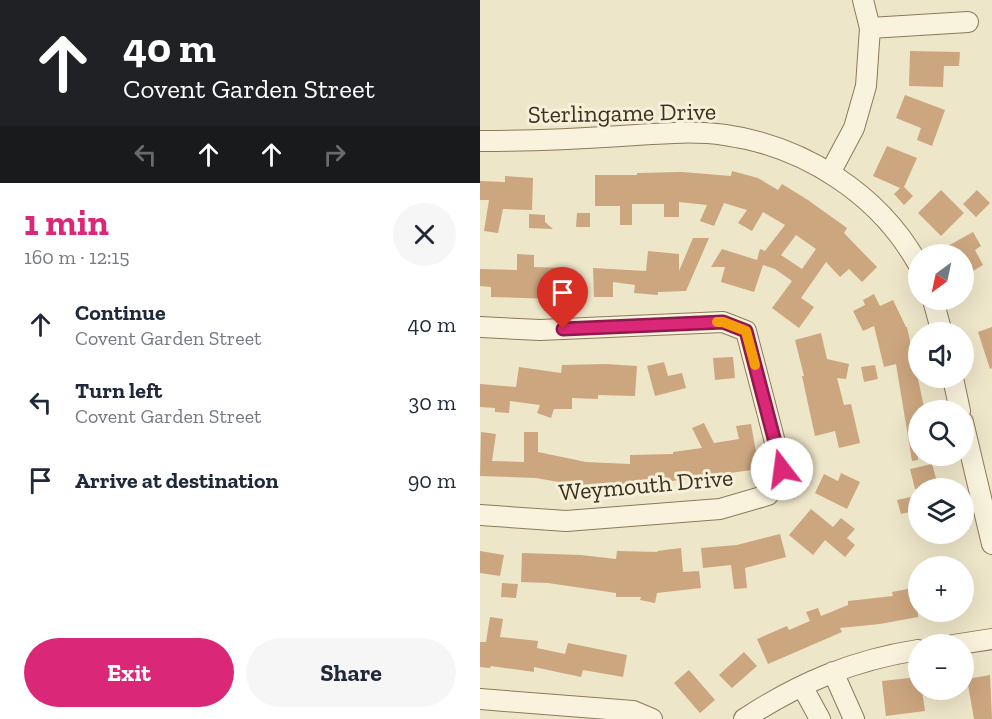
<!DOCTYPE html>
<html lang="en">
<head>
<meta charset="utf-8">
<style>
  :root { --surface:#fff; --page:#f6f6f7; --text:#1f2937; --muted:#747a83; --accent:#db2777 }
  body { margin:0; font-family:"Zilla Slab",serif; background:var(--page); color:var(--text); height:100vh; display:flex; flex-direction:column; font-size:22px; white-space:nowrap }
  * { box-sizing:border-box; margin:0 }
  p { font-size:20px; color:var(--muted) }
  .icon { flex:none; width:33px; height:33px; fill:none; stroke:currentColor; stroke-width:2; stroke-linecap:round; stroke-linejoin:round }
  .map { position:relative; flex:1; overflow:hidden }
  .side { display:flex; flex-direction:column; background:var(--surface); width:480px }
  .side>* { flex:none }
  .guide { background:#202124; color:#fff; overflow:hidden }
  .needle { width:39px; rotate:213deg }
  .fabs { position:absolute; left:428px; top:244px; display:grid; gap:12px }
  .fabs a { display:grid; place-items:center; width:66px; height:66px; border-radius:50%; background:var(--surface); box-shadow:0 6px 24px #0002; font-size:30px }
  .pin { position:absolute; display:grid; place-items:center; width:51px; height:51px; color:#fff; margin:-62px -26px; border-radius:50% 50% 50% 0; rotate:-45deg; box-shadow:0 0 6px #0007 }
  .pin .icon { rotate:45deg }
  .me { position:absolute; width:66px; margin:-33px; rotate:345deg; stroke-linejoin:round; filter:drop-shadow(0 0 4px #0008) }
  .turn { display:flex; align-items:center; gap:21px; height:126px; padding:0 24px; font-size:27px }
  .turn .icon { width:78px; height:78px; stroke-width:2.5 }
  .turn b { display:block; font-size:42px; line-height:51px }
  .lanes { display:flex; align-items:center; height:57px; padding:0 24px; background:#0003; justify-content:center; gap:30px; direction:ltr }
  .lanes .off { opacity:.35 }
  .round { display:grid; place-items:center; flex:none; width:63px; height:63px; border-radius:32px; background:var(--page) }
  .head { display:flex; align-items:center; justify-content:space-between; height:102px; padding:0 24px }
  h1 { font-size:36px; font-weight:700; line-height:45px; color:var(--accent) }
  .button { display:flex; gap:12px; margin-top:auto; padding:12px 24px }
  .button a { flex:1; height:69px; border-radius:36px; background:var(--accent); color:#fff; font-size:24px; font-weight:700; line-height:69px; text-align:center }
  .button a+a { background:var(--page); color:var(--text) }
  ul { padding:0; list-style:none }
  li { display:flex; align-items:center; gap:18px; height:78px; padding:0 24px }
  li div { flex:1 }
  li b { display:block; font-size:22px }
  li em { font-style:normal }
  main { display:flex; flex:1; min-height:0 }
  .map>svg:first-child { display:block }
</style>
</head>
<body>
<main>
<section class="side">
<div class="guide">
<div class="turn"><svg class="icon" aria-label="ahead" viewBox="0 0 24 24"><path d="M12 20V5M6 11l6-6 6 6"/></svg><div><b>40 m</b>Covent Garden Street</div></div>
<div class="lanes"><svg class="icon off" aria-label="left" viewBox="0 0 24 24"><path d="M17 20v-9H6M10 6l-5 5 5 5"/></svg><svg class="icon" aria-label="ahead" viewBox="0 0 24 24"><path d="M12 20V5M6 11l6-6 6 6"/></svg><svg class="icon" aria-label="ahead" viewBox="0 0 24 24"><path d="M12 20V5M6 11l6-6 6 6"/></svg><svg class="icon off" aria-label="right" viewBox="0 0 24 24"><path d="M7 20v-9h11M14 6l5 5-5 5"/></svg></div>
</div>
<div class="head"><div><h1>1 min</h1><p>160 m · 12:15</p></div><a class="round"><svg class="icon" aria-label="close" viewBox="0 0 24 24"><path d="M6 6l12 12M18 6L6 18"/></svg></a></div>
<ul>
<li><svg class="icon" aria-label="ahead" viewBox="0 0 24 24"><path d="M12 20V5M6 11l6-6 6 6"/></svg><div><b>Continue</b><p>Covent Garden Street</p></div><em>40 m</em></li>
<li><svg class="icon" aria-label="left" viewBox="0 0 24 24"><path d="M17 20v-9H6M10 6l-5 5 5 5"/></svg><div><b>Turn left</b><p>Covent Garden Street</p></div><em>30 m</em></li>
<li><svg class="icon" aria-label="arrive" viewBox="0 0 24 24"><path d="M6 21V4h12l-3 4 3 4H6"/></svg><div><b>Arrive at destination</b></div><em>90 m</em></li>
</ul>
<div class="button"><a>Exit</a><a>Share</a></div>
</section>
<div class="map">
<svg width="512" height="719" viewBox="0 0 512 719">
  <rect width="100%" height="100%" fill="#eee6c9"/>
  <path fill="#cca67f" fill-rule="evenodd" d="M430,51L480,52L479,66H464L463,87L429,86Z
    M425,95L465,110L452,146L437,140L441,128L416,118Z
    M407,146L437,158L424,187L433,196L424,205L414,194L420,188L393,176Z
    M252,171L278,178L298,190L302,184L328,200L367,228L364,233L397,267L382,282L369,269L360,277L346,262L321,298L334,307L319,328L292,308L312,281L295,269L283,265L274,292L241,282L245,267H231L242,249L277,260L280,249L285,251L305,225L283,212L272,231L258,223L267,210L244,203L234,226L220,221L227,205L199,202V217H184V204H152V225H140V206H115V175H157V173L202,172L251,176ZM316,235L336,249L322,269L301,255Z
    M25,176L53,178L52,210L23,209L18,233L4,231L9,200H0V181L25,182Z
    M461,190L484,213L461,236L438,213Z
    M497,190L510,203L496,217L483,204Z
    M97,213H110V227H96Z
    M49,214L65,215V222L73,229L49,228Z
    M493,232L501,246L495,250L503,265L483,277V255H470L466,247Z
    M213,238H229L206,291L178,292V295L154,293L155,285L133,282V297H114L113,268L166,271L168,251L199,254V271Z
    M37,254L54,255V267L90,268V288H74V299L11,297V287L0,286V269L37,270Z
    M394,294L400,306L413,300L426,327H427L444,407L438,408V460L432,461L416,364L404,367L394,326L383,331L373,311L385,305L383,300Z
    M512,327V368L510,369L498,332Z
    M341,333L347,359L369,364L366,379L357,378L364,405L371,404L380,443L359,448L355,431L335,436L322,376H324L315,340Z
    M253,357L255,378L235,380L233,358Z
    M184,362L188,376L202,373L206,388L175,396L167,366Z
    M126,364L157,366L155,396L118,395V399L92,398V409H74L71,418L57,413L60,405L30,401L29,413L15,412V408L0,407V384L36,387L39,367L81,373L82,365Z
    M395,365L398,379L384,382L381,367Z
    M224,423L234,443L259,439L256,426L271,424L279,469L185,482L140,484V488L101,486L56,478L0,476L1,432L16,434L12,461L44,462V432H58V452L106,462L150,464V455L193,454V452L222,448L212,428Z
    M452,464L459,489H435L430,469Z
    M361,473L380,482L367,509L335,493L344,474L358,481Z
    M431,497L434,511L421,514L417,500Z
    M331,509L353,527L361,518L375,529L367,538L375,545L365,557L345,540L333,555L309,535Z
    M300,534L306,557L265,568L267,588L254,589L251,565L223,568L221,548L257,545Z
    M201,548L203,572L219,571L221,588L177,593L175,603L160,600L161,597H136V593L68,583L41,582L42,553L101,555L136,559L137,551L178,552L177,551Z
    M0,551L24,555L20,576L0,573Z
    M22,583L38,584L36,598L21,597Z
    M438,587V617L400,624L360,628L362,632L288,664L277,639L307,626L309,630L330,621L326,612L338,608L341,616L368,605V601L413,596L412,592Z
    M10,617L23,619L20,637L58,641L57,648L85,654L88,643L147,655L143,677L103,670L101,677L54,667V672L11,666L10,668L0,667V642H6Z
    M264,652L277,666L252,688L239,675Z
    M209,670L235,700L220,713L194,683Z
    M510,675L512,719H494L487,679Z
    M438,677V690H442L445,711L406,716L402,681Z"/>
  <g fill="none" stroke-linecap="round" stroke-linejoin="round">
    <defs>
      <path id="minor" d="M390,28L488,22
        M0,141C47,141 94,139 141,136C175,134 211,130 245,135C324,146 399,194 438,264
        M350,173L374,128L386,86L390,28L383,0
        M453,300L462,333
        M0,327L60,330L243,322L266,331L302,469L288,495L240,509L86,521L0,515
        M473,378L480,411
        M483,422L512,544
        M473,645L512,639
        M353,672L374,719
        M322,686L340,719
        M0,699L153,711L172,719
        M264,719C319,683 373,660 438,650"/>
    </defs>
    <use href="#minor" stroke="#8b795d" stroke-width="22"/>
    <use href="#minor" stroke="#f9f3dd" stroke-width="20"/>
  </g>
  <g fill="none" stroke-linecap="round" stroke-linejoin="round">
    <defs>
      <path id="route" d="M83,329L243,322L266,331L302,469"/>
    </defs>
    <use href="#route" stroke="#8e194d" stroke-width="15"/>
    <use href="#route" stroke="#db2777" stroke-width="10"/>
    <path stroke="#f59e0b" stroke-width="10" d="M237,322H243L266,331L275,365"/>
  </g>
  <g text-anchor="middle" stroke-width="6" stroke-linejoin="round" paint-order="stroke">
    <g font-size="24" fill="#3c3021" stroke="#f6f0d9">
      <text transform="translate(142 113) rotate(-1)" y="8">Sterlingame Drive</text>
      <text transform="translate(166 485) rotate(-5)" y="8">Weymouth Drive</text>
    </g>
  </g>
</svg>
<div class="fabs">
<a><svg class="needle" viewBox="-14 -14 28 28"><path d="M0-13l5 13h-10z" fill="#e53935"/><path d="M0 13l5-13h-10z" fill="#747a83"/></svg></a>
<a><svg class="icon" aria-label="sound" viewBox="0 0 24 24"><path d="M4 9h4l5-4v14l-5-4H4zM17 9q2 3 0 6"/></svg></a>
<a><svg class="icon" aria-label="search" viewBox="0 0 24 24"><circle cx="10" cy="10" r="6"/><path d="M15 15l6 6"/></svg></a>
<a><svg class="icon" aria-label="layers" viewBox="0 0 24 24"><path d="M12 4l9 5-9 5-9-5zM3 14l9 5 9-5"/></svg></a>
<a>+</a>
<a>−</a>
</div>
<div class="pin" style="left:83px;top:329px;background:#d93025"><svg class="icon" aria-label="arrive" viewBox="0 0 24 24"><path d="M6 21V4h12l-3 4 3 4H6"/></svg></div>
<svg class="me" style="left:302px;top:469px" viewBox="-20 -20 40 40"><circle r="19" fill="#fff"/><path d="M0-13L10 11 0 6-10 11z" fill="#db2777"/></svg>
</div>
</main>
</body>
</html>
